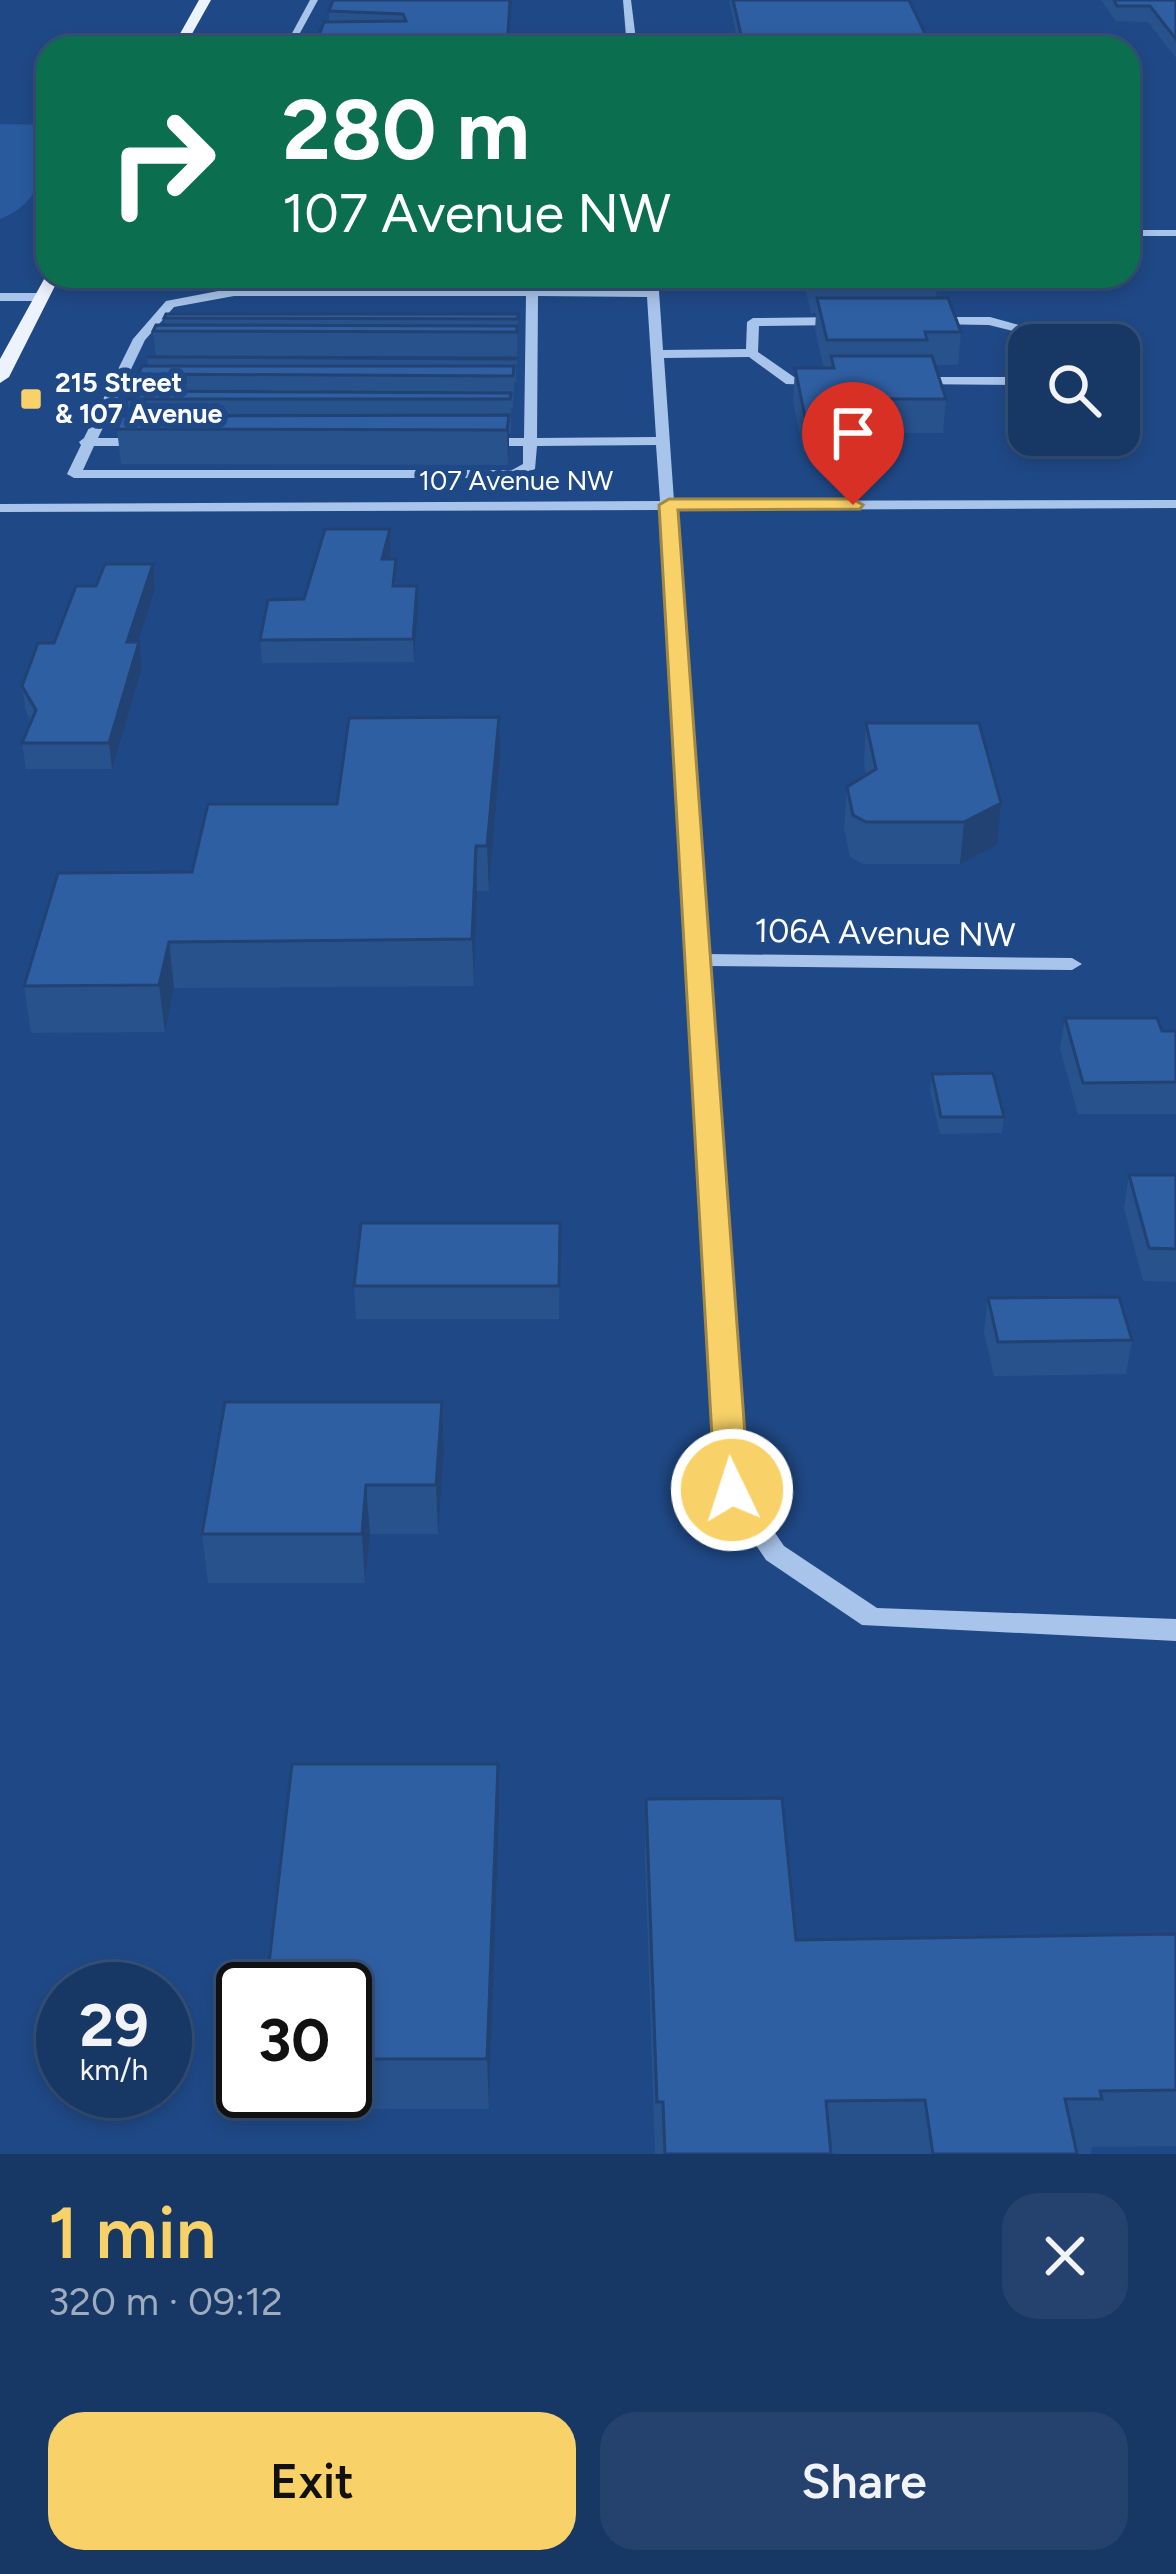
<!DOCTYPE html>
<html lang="en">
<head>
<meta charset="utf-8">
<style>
  :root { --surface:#173764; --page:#24426d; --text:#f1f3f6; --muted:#9eacbf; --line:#365178; --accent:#f8d268 }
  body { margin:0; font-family:Figtree,sans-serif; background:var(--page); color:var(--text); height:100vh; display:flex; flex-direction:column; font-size:45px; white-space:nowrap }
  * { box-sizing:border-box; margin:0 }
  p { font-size:39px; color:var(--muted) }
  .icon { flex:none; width:66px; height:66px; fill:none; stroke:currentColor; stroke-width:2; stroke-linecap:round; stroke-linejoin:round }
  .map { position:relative; height:2154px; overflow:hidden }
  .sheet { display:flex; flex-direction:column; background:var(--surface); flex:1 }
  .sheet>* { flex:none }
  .guide { position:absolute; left:36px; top:36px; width:1104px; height:252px; border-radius:36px; box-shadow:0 6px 18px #0003,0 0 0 3px var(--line); background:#0b6e4f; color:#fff; overflow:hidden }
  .tools { position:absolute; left:1008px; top:324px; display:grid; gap:24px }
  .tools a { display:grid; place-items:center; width:132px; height:132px; border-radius:24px; background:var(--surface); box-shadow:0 6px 18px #0003,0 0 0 3px var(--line); font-size:60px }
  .speed { position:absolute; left:36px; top:1962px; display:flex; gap:24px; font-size:60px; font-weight:700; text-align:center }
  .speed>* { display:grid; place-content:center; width:156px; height:156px; border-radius:50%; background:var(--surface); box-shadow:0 6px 18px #0003,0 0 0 3px var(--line); line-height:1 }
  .speed small { font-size:30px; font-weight:400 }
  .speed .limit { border:6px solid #111; border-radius:18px; background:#fff; color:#111 }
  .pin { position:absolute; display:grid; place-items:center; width:102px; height:102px; color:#fff; margin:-123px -51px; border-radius:50% 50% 50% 0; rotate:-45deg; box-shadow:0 0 12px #0007 }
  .pin .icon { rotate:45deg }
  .me { position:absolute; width:132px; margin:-66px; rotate:356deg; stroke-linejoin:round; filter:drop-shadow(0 0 9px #0008) }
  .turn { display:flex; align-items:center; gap:42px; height:252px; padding:0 48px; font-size:54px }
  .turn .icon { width:156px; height:156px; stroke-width:2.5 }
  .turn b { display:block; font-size:84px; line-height:102px }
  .round { display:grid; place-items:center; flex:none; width:126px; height:126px; border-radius:36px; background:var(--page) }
  .summary { display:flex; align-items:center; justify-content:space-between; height:204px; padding:0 48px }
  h1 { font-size:72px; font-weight:600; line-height:90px; color:var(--accent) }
  .primary-button { display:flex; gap:24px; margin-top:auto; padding:24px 48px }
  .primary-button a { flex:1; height:138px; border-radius:36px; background:var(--accent); color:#111; font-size:48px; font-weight:600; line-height:138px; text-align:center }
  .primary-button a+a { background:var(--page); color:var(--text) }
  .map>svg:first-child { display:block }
</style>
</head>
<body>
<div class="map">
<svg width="1176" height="2154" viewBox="0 0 1176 2154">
  <rect width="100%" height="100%" fill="#1f4986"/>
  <path fill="#295a9e" d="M0,124L48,125C48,165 42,203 0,219Z"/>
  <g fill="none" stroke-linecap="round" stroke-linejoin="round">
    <path fill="#a8c4ea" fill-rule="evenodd" d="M310,0H318L294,44L345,48H284Z
      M623,0H631L637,48H627Z
      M1128,230H1176V236H1128Z
      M646,276H658L663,350L746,349L747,322L753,318L841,317L847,321L841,325L759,326L758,352L794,377L827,378V384L822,385L786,384L749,357L664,358L674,501L1176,500V508L675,510L706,954L1072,958L1082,964L1072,970L707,966L745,1489L784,1546L877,1608L1176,1619V1641L862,1625L766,1560L719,1490L660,510L0,512V504L660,501L656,445L537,446L535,469L514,478H74L67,474L81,445L79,442L84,438L133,339L166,301L234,288L647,289ZM234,296H526L524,438H483L476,442L483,446H523V464L512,470H83L94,446H146L153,442L146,438H98L145,340L174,307ZM538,296L647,297L656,437L537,438Z
      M0,293H41L47,297L41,301H0Z
      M932,317H990L1026,327L1033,345H1029V354L1025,353L1017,332L989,325L928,324L926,321Z
      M913,377H1029V385L908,384V378Z"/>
    <path fill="#ecf2fe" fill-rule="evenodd" d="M199,0H211L184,48H172Z
      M48,272V276H60L9,377L0,383V359Z"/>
  </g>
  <path fill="#28528c" d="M512,0L509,48H314L329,22V11Z
    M729,0H909L932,48H739Z
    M1101,0H1176V58L1148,22L1116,21Z
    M802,276H933L937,287L936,298L961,332L958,365H935L946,399L943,433H891L889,452H803L793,401L795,368H824L815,330L816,313H811Z
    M518,314L517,364H516V382H514L513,409H511V433H509L508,465L121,464L117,429L129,416L127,399L140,391L138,374L148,366L147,357H156L153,331L165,325L164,318Z
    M390,529L391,552L389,559L397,586L418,609L414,662L262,663L260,640L304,599Z
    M153,564L155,589L138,642L142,668L112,769H26L22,743L31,721L26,712L22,686L96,586Z
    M866,723L997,845L960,864H863L850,857L844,828L847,787L866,775L864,764Z
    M500,759L489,891H477L474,986L174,988L165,1032L31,1033L24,986L192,872L337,804Z
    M1065,1018L1162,1031H1176V1114H1078L1060,1049Z
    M932,1074L1004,1117L1002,1133L940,1134L930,1091Z
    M1129,1175H1176V1282L1143,1281L1124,1208Z
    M560,1223L559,1319H356L354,1286Z
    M988,1298L1132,1340L1126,1374L994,1376L984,1332Z
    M442,1402L444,1451L438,1534H370L365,1583H208L202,1534Z
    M646,1799L796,1940L1176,1934V2146L1092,2147L1090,2154H655L645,1856Z
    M499,1814L489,2109H264L262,2091H345V1989Z"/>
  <path fill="#214272" d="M510,0H512L509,48H507Z
    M509,415V450L508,465L507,430Z
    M390,529L391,552L383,582L382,559Z
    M153,564L155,589L130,668L127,642Z
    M417,586L418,609L414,662L413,639Z
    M139,642L142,668L112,769L109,743Z
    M499,717L500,759L489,891L487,846Z
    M1001,803L997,845L960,864L964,822Z
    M476,846L477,891L474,986L472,939Z
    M169,942L174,988L165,1032L159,985Z
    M442,1402L444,1451L438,1534L436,1485Z
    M366,1485L370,1534L365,1583L362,1534Z
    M498,1764L499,1814L489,2109L487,2059Z"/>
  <path fill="#2f5fa3" stroke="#214272" stroke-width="3" d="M333,0H510L507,48H314L324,22L406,21L403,14L329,11Z
    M733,0H909L932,48H744Z
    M1114,0H1176V39L1150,6H1117Z
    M810,276H933L937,287H813Z
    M817,298H948L961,332H925L927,340H827Z
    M166,314H518V319L164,318Z
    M156,325L517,326V332L153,331Z
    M831,356H932L946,399H887L892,417H805L795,368H834Z
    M147,357L516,358L515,359Z
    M142,366H514L513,376L138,374Z
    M131,391L511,393L510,399H127Z
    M509,415L507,430L117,429L122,416Z
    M325,529H390L382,559H396L393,586H417L413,639L260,640L268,600L304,599Z
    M105,564H153L127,642H139L109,743H22L36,710L22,686L38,643H54L76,586H96Z
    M499,717L487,846H476L472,939L169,942L159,985L24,986L58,873L192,872L208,804H337L349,718Z
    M866,723H979L1001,803L964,822H866L853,815L847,787L876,769Z
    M1065,1018H1157L1162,1031H1176V1082L1083,1083Z
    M993,1073L1004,1117H941L932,1074Z
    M1129,1175H1176V1249L1149,1248Z
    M361,1223H560L559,1286H354Z
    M1119,1297L1132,1340L998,1342L988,1298Z
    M225,1402H442L436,1485H366L362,1534H202Z
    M292,1764H498L487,2059H345V1989H266Z
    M782,1798L796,1940L1176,1934V2090L1100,2091L1102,2099H1065L1077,2154H933L925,2100L826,2101L831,2154H665L663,2102H657L646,1799Z"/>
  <path fill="#f8d268" stroke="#a18844" stroke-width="3" d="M853,499L863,505L860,509L678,510L749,1490L744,1498H720L715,1490L659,505L669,499Z"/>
  <rect fill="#f8d268" stroke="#1f4986" stroke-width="4.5" x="19" y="387" width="24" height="24" rx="6"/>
  <g text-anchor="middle" stroke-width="12" stroke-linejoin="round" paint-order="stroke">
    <g font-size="27" font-weight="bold" fill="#fff" stroke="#1f4986" text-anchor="start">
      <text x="55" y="392">215 Street<tspan x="55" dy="31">&amp; 107 Avenue</tspan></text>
    </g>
    <g font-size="27" fill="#fff" stroke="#1f4986">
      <text x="516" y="490">107 Avenue NW</text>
    </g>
    <g font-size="33" fill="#fff" stroke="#1f4986">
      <text transform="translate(885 932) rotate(1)" y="12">106A Avenue NW</text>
    </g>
  </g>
</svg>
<div class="tools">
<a><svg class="icon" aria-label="search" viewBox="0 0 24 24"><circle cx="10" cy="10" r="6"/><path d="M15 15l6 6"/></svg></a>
</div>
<div class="speed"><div>29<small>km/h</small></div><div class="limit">30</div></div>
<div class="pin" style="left:853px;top:505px;background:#d93025"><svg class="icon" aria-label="arrive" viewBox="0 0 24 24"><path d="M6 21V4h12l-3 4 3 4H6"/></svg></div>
<svg class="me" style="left:732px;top:1490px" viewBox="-20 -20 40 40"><circle r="17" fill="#f8d268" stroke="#fff" stroke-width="3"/><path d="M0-11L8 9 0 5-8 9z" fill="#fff"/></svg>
<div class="guide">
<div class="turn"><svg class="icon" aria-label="right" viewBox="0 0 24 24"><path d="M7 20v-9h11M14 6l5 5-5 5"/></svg><div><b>280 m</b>107 Avenue NW</div></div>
</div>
</div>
<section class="sheet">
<div class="summary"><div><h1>1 min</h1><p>320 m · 09:12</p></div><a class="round"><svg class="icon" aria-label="close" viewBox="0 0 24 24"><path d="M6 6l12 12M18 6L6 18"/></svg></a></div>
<div class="primary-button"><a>Exit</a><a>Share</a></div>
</section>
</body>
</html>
